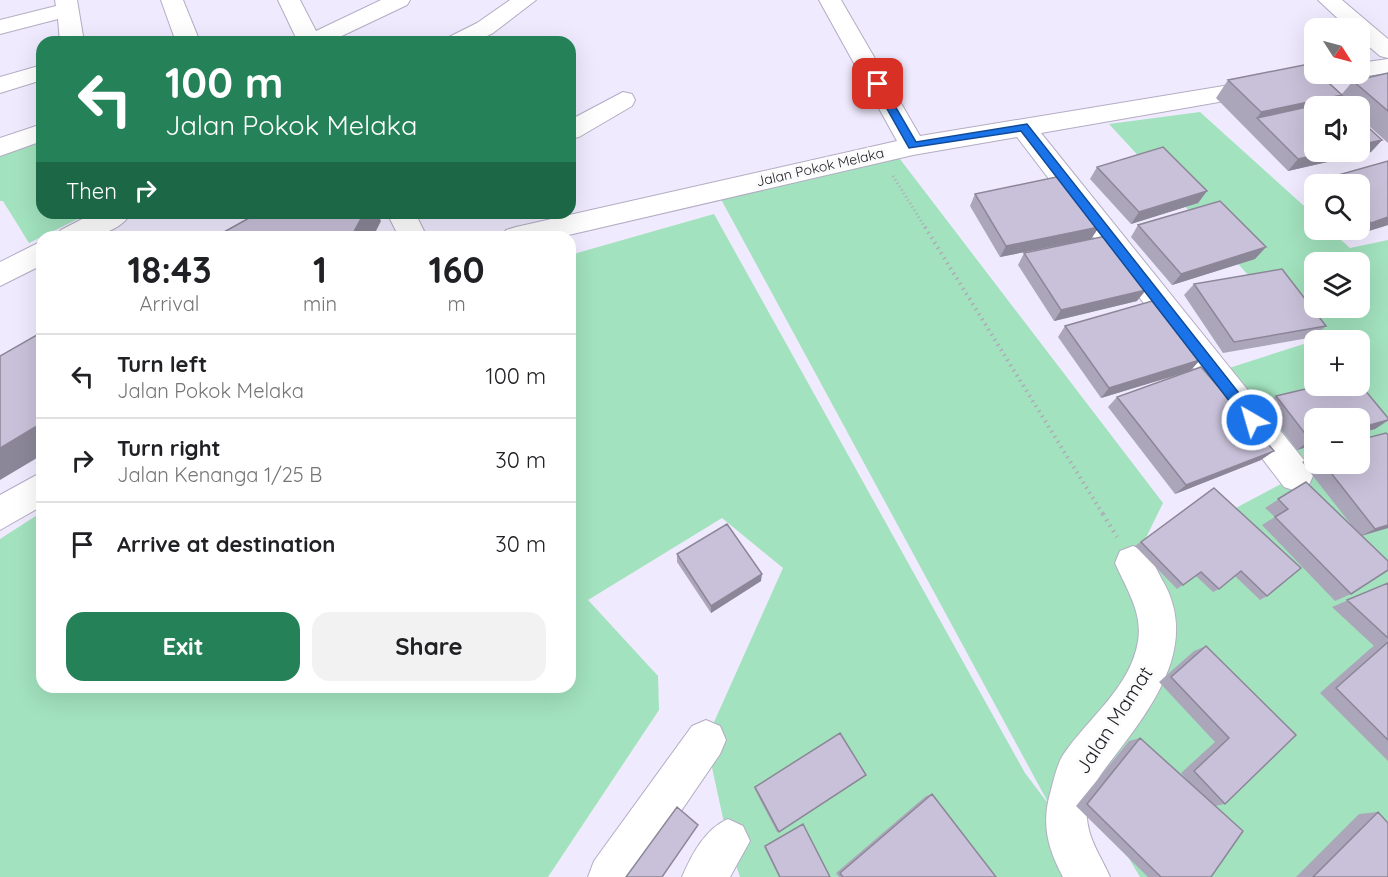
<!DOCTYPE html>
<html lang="en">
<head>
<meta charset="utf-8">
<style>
  :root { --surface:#fff; --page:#f2f2f2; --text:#202124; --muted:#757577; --line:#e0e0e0; --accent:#248158 }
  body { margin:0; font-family:Quicksand,sans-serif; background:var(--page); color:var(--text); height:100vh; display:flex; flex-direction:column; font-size:22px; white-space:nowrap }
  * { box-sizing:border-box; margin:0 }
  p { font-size:20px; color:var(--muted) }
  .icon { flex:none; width:33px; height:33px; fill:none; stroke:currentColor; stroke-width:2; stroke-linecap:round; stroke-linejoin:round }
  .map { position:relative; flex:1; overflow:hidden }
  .sheet { position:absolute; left:36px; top:231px; width:540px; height:462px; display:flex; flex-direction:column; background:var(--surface); border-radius:18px; box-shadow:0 6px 24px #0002 }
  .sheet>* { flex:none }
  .guide { position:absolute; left:36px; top:36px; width:540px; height:183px; border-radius:18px; box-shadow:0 6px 24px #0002; background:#248158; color:#fff; overflow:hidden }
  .needle { width:39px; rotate:126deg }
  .fabs { position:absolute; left:1304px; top:18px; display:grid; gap:12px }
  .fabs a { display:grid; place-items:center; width:66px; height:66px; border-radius:12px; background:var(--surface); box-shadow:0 6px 24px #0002; font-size:30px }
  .pin { position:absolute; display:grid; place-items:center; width:51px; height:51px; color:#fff; margin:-26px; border-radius:12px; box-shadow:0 3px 9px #0006 }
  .me { position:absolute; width:66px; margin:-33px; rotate:322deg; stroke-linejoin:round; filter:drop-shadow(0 0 4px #0008) }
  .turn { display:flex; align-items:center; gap:21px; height:126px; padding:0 30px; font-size:27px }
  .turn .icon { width:78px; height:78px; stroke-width:2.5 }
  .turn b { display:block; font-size:42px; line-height:51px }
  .then { display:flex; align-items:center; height:57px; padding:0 30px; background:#0003; gap:12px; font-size:22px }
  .eta { display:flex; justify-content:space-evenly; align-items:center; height:102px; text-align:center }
  .eta b { font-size:36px; font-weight:700; line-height:42px }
  .button { display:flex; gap:12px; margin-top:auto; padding:12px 30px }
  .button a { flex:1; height:69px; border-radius:18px; background:var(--accent); color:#fff; font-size:24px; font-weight:700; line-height:69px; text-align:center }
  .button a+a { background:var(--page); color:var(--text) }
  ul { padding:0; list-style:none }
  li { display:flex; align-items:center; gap:18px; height:84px; padding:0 30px; border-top:2px solid var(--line) }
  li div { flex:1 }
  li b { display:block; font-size:22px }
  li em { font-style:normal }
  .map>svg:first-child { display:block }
</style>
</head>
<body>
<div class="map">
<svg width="1388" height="877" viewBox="0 0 1388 877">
  <rect width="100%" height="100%" fill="#f0eafe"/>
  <path fill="#a2e2be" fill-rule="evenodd" d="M1200,112L1314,215V230H1330L1350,248L1388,240V877H1140L1079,775L1054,811L1103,877H740L728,841L706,740L783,568L722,518L588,600L658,676L659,710L548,877H0V539L42,512V687H570V255L714,214L1025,773L1050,806L716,190L893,150L1163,503L1134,562L1296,476L1226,369L1310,342L1109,124ZM1314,262H1359V308H1314ZM1314,340H1359V386H1314ZM1314,418H1359V464H1314Z
    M42,138V213H90L29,243L3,201H0V154Z"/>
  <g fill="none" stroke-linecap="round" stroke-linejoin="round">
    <defs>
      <path id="minor" d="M55,0H77L84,42H60L58,19L0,34V20L56,6Z
        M161,0H183L200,42H176Z
        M278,0H300L316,31L381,0H410L407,5L329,42H298Z
        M510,0H536L493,33L475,42H445L449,37L477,23Z
        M819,0H841L920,136L1314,71V74H1359V63L1388,59V73L1359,77L1350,75L1347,79L1339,81L1041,133L1308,465L1313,476L1308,487L1296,491L1284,487L1017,137L913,155L560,237H502L506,230L516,227L897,141Z
        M1318,0H1342L1388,39V58L1380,56L1359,38V28H1348Z
        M42,65V80L0,93V77Z
        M623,92L632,94L635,100L632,106L579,137L570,139V120Z
        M42,124V141L0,156V138Z
        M94,213H131C116,238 82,237 57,237L61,230Z
        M387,213H415L427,237H399Z
        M42,241V265L0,286V262Z
        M42,472V506L0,530V495Z
        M1133,546C1152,553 1154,566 1164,583C1197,643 1156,702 1120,749C1106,768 1090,784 1087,809C1085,835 1100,854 1110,877H1063C1047,848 1041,822 1051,790C1054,778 1057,765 1063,755C1088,718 1131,687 1138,641C1143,613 1126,588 1115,563L1120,551Z
        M706,720L720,726L726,740L720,754L636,877H588L594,861L692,726Z
        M728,819L743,826L750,841L730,877H682C692,854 705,829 728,819Z"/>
    </defs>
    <use href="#minor" stroke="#b3acc3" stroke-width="2"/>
    <path stroke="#afaabb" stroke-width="3" stroke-dasharray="1 3" stroke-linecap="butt" d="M893,176L926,229"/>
    <path stroke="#afaabb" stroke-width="4" stroke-dasharray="1.5 4.5" stroke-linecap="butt" d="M925,227L1104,516"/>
    <path stroke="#afaabb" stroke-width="4.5" stroke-dasharray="1.5 5" stroke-linecap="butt" d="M1103,514L1117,537"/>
    <use href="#minor" fill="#fff" fill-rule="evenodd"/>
  </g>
  <path fill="#aca6bb" d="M1388,73V143L1359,117V106H1347L1339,99L1338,100L1382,140L1371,152L1288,171L1216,98L1228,80L1342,94L1353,81Z
    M1388,161V225L1359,234L1354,230H1359V184H1319L1324,179Z
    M1097,167L1207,191L1198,203L1131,224L1090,179Z
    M975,194L1099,227L1091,239L1000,257L970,206Z
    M1138,225L1266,247L1255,259L1172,285L1131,237Z
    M1024,253L1137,301L1054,321L1018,265Z
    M1194,284L1326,326L1314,337L1223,353L1184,295Z
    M1065,326L1200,360L1190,371L1101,398L1058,337Z
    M1276,396L1388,420V421L1375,429L1359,433V418H1314V445L1297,450L1264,406Z
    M1117,397L1261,460L1175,494L1108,407Z
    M1314,453V464H1359L1388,528L1362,536L1351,594L1335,601L1262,525L1275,517L1265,508L1306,482L1353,527L1302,462Z
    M1214,488L1267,596L1260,600L1235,576L1219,589L1213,592L1196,576L1177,589L1135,546Z
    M677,554L761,581L711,613L677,562Z
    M1388,583V761L1320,693L1371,648L1374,646L1332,607Z
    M1206,646L1296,735L1225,804L1215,806L1211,877H1148L1076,806L1129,741L1140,738L1189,782L1181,773L1215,742L1159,682L1194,651Z
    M866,775L777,832L754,788L755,787Z
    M932,794L996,877H839L836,873L926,796Z
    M1378,812L1388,877H1296L1359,814Z
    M803,824L830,877H779L764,847Z"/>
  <path fill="#8c8798" d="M1342,95L1333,106L1257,118L1261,112Z
    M1382,140L1371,152L1288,171L1298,159L1332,152H1359V145Z
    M1207,191L1198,203L1131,224L1139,212Z
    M364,213H377L381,221L373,237H351Z
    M1388,217V225L1359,234L1371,223Z
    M1099,227L1091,239L1000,257L1006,246Z
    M1266,247L1255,259L1172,285L1181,274Z
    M1146,290L1137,301L1054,321L1061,310Z
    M1200,360L1190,371L1101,398L1109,388Z
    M1388,420L1375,429L1359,433V428Z
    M42,423V455L0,480V448Z
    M1314,439V445L1297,450L1310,440Z
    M1274,451L1261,460L1175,494L1186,485Z
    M1388,525V528L1360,536L1375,529Z
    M762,574L761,581L711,613V606Z"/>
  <path fill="#c8c1d9" stroke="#8c8798" stroke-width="1.5" d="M1309,64L1314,69V74H1319L1342,95L1261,112L1228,80Z
    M1388,73V111L1353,81Z
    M1338,100L1345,106H1314V152H1332L1298,159L1257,118Z
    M1359,119L1382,140L1359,145Z
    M1163,147L1207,191L1139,212L1097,167Z
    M1388,161V217L1371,223L1359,211V184H1330L1324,179Z
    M1061,176L1099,227L1006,246L975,194Z
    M1220,201L1266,247L1181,274L1138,225Z
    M258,213H364L351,237H215Z
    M1106,236L1146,290L1061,310L1024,253Z
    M1282,269L1326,326L1234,342L1194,284Z
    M1152,301L1200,360L1109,388L1065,326Z
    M42,332V423L0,448V356Z
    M1201,367L1274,451L1186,485L1117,397Z
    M1359,383L1388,418V420L1359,428V418H1314V439L1310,440L1276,396L1318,386H1359Z
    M1386,433L1388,435V525L1375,529L1324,464H1359V440Z
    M1306,482L1388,561V570L1351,594L1275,517L1288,509L1278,499Z
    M1214,488L1301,568L1267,596L1241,571L1219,589L1201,572L1183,585L1141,542Z
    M727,524L762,574L711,606L677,554Z
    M1388,583V638L1347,600Z
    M1388,642V740L1336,688Z
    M1206,646L1296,735L1225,804L1194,771L1229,738L1171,677Z
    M840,733L866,775L779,832L755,787Z
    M1140,738L1243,831L1211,877H1161L1087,804Z
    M932,794L996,877H843L840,873Z
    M677,807L698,825L662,877H626Z
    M1378,812L1388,823V877H1313Z
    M803,824L830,877H780L765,846Z"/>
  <path fill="#1a73e8" stroke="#114b97" stroke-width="1.5" d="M874,82H881L916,142L1027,124L1257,416V424H1247L1021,131L909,148L873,84Z"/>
  <g text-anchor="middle" stroke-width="6" stroke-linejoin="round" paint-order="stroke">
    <g font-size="14" fill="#1c1a22" stroke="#fbfbfb">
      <text transform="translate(820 167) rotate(-13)" y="5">Jalan Pokok Melaka</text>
    </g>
    <g font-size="20" fill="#1c1a22" stroke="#fbfbfb">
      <text transform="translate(1114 720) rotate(-57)" y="7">Jalan Mamat</text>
    </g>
  </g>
</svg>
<div class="fabs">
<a><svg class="needle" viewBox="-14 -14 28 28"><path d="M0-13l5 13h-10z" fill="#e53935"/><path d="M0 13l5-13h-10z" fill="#757577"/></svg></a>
<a><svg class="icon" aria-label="sound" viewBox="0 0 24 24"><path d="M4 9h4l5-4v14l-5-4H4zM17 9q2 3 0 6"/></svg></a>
<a><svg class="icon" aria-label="search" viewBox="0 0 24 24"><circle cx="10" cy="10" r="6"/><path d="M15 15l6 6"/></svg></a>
<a><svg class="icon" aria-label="layers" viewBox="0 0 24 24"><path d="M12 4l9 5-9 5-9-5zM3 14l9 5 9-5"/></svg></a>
<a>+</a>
<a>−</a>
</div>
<div class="pin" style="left:878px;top:84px;background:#d93025"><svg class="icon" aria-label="arrive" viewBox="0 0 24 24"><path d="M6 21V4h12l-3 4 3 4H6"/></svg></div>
<svg class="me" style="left:1252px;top:420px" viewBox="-20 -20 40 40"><circle r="17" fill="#1a73e8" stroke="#fff" stroke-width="3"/><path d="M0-11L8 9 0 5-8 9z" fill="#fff"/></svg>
<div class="guide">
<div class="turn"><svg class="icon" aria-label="left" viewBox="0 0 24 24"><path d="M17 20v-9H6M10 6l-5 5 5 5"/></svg><div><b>100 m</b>Jalan Pokok Melaka</div></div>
<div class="then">Then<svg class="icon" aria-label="right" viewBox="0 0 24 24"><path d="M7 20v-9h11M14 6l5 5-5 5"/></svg></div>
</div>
<section class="sheet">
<div class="eta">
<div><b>18:43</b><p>Arrival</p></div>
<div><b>1</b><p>min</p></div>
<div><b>160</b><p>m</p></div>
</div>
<ul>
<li><svg class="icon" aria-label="left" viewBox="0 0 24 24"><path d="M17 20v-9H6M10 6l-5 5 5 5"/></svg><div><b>Turn left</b><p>Jalan Pokok Melaka</p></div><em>100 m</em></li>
<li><svg class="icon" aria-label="right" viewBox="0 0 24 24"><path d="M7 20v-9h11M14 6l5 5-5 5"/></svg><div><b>Turn right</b><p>Jalan Kenanga 1/25 B</p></div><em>30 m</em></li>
<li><svg class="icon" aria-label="arrive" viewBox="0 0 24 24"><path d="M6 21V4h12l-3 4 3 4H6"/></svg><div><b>Arrive at destination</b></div><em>30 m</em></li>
</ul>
<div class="button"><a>Exit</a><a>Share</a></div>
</section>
</div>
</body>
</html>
